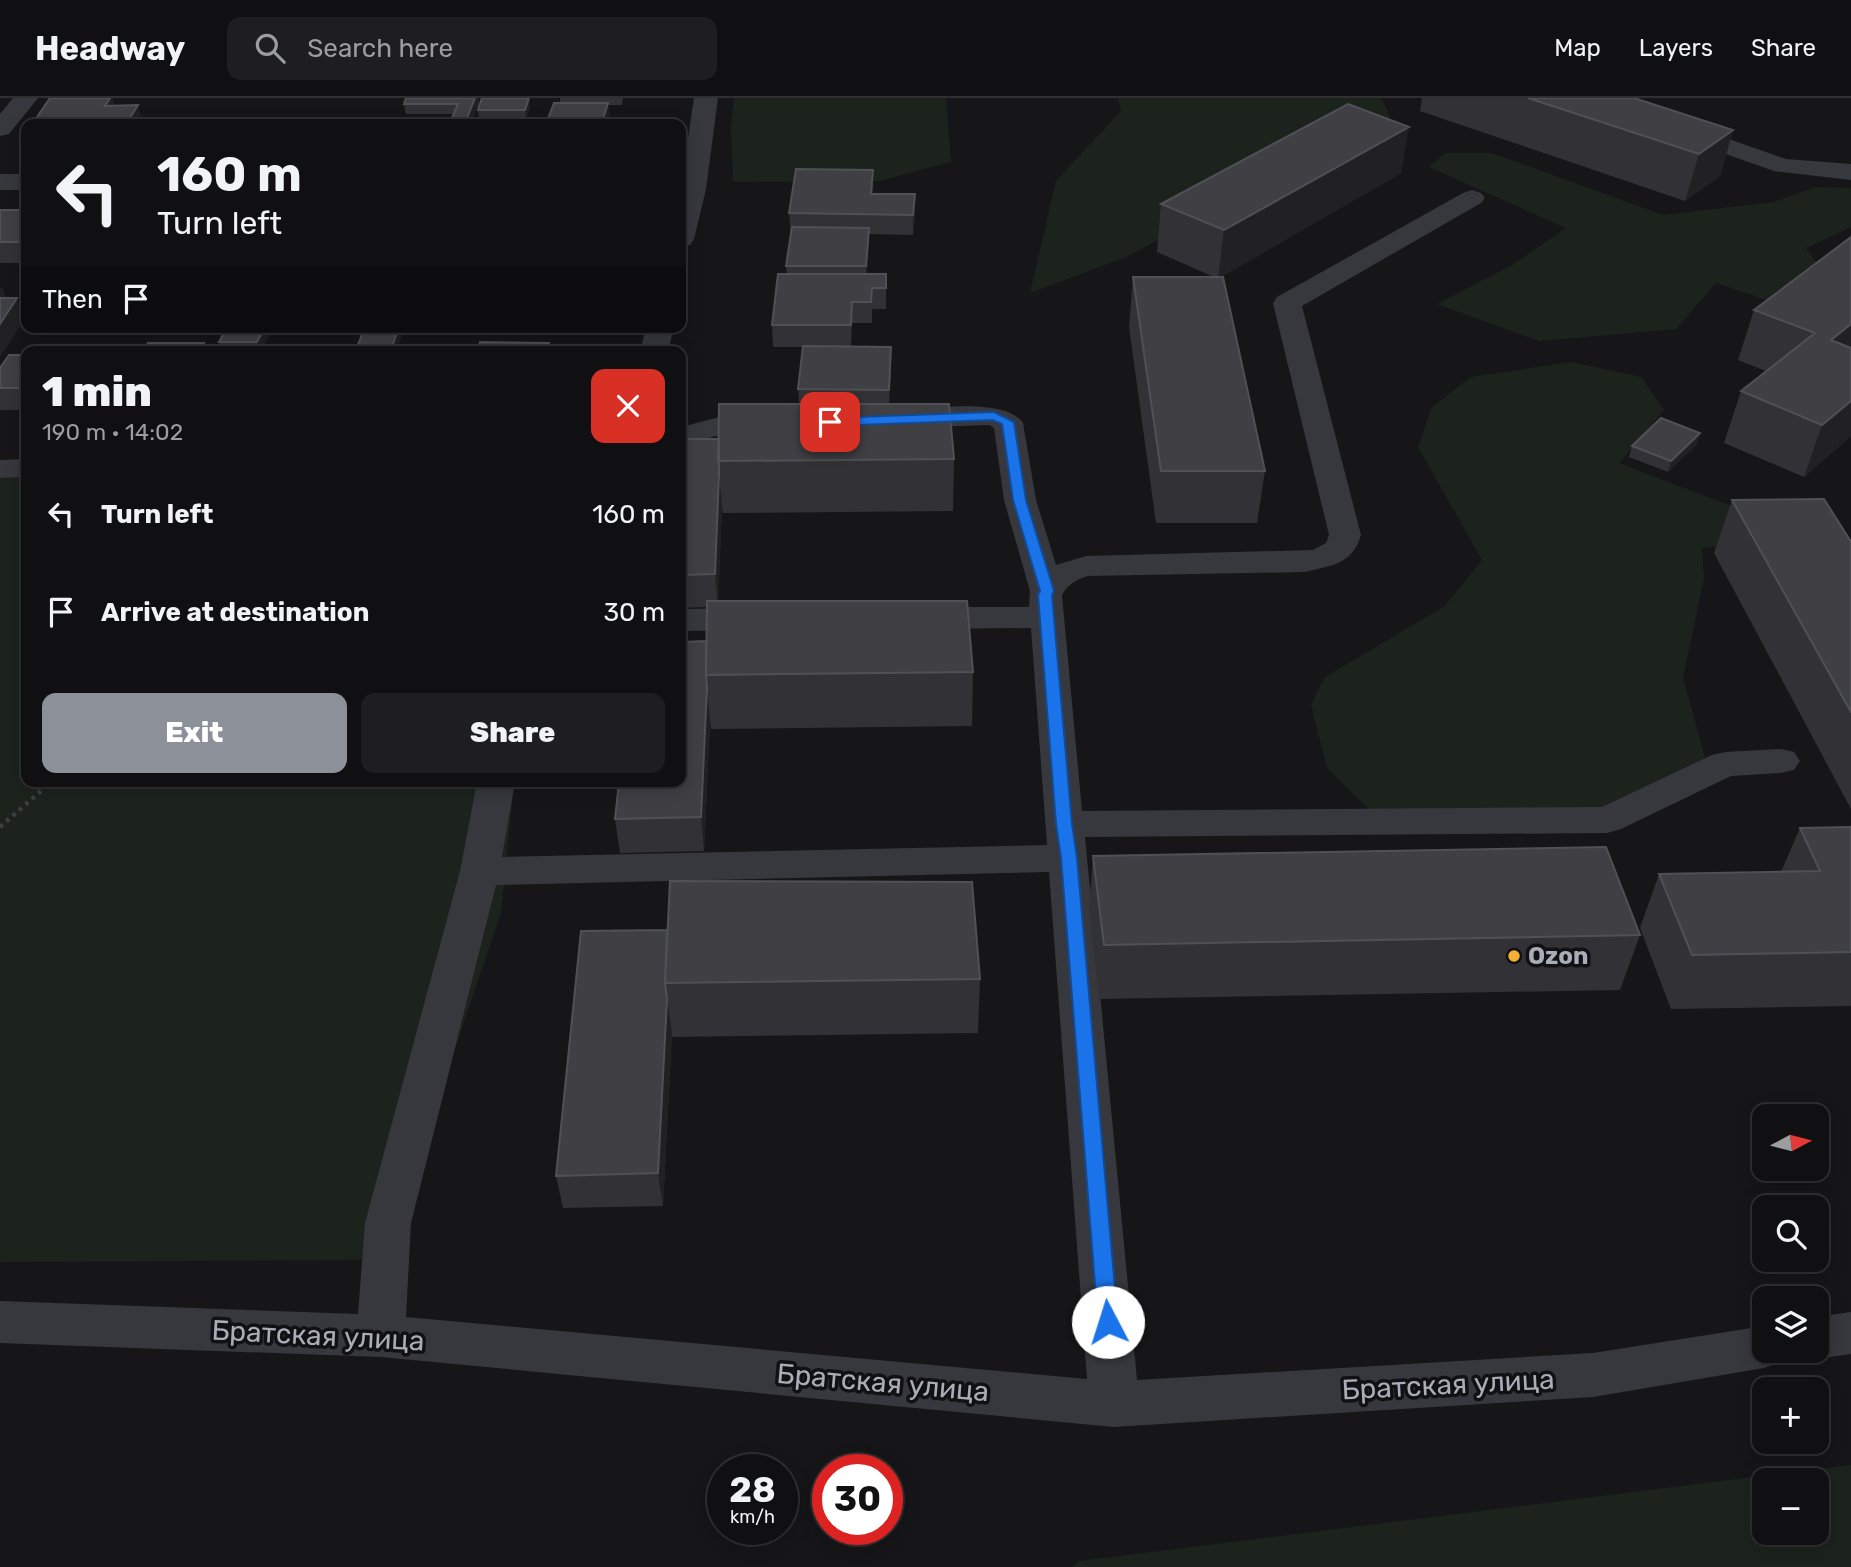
<!DOCTYPE html>
<html lang="en">
<head>
<meta charset="utf-8">
<style>
  :root { --surface:#101012; --page:#1e1e20; --text:#f1f3f6; --muted:#9c9d9f; --line:#303032; --accent:#8c9099 }
  body { margin:0; font-family:Rubik,sans-serif; background:var(--page); color:var(--text); height:100vh; display:flex; flex-direction:column; font-size:26px; white-space:nowrap }
  * { box-sizing:border-box; margin:0 }
  p { font-size:23px; color:var(--muted) }
  .icon { flex:none; width:38px; height:38px; fill:none; stroke:currentColor; stroke-width:2; stroke-linecap:round; stroke-linejoin:round }
  .map { position:relative; flex:1; overflow:hidden }
  .sheet { position:absolute; left:21px; top:248px; width:665px; height:441px; display:flex; flex-direction:column; background:var(--surface); border-radius:14px; box-shadow:0 4px 18px #0003,0 0 0 2px var(--line) }
  .sheet>* { flex:none }
  .hud { position:absolute; left:21px; top:21px; width:665px; height:214px; border-radius:14px; box-shadow:0 4px 18px #0003,0 0 0 2px var(--line); background:#101012; color:var(--text); overflow:hidden }
  .needle { width:46px; rotate:83deg }
  .controls { position:absolute; left:1752px; top:1006px; display:grid; gap:14px }
  .controls a { display:grid; place-items:center; width:77px; height:77px; border-radius:14px; background:var(--surface); box-shadow:0 4px 18px #0003,0 0 0 2px var(--line); font-size:35px }
  .speed { position:absolute; left:707px; top:1356px; display:flex; gap:14px; font-size:35px; font-weight:700; text-align:center }
  .speed>* { display:grid; place-content:center; width:91px; height:91px; border-radius:50%; background:var(--surface); box-shadow:0 4px 18px #0003,0 0 0 2px var(--line); line-height:1 }
  .speed small { font-size:18px; font-weight:400 }
  .speed .limit { border:10px solid #d22; background:#fff; color:#111 }
  .pin { position:absolute; display:grid; place-items:center; width:60px; height:60px; color:#fff; margin:-30px; border-radius:14px; box-shadow:0 4px 10px #0006 }
  .me { position:absolute; width:77px; margin:-38px; rotate:355deg; stroke-linejoin:round; filter:drop-shadow(0 0 5px #0008) }
  .turn { display:flex; align-items:center; gap:24px; height:147px; padding:0 21px; font-size:32px }
  .turn .icon { width:91px; height:91px; stroke-width:2.5 }
  .turn b { display:block; font-size:49px; line-height:60px }
  .then { display:flex; align-items:center; height:66px; padding:0 21px; background:#0003; gap:14px; font-size:26px }
  .round { display:grid; place-items:center; flex:none; width:74px; height:74px; border-radius:14px; background:var(--page) }
  .summary { display:flex; align-items:center; justify-content:space-between; height:119px; padding:0 21px }
  h1 { font-size:42px; font-weight:800; line-height:52px }
  .button { display:flex; gap:14px; margin-top:auto; padding:14px 21px }
  .button a { flex:1; height:80px; border-radius:14px; background:var(--accent); color:#fff; font-size:28px; font-weight:800; line-height:80px; text-align:center }
  .button a+a { background:var(--page); color:var(--text) }
  ul { padding:0; list-style:none }
  li { display:flex; align-items:center; gap:21px; height:98px; padding:0 21px }
  li div { flex:1 }
  li b { display:block; font-size:26px }
  li em { font-style:normal }
  header { display:flex; align-items:center; gap:42px; box-sizing:border-box; height:98px; padding:0 35px; background:var(--surface); border-bottom:2px solid var(--line) }
  header strong { font-size:33px }
  nav { display:flex; gap:38px; margin-inline-start:auto; font-size:24px }
  .search { width:490px; height:63px; background:var(--page); display:flex; align-items:center; gap:18px; box-sizing:border-box; padding:0 24px; border-radius:14px; color:var(--muted); font-size:26px }
  .map>svg:first-child { display:block }
</style>
</head>
<body>
<header>
<strong>Headway</strong>
<div class="search"><svg class="icon" aria-label="search" viewBox="0 0 24 24"><circle cx="10" cy="10" r="6"/><path d="M15 15l6 6"/></svg>Search here</div>
<nav><a>Map</a><a>Layers</a><a>Share</a></nav>
</header>
<div class="map">
<svg width="1851" height="1469" viewBox="0 0 1851 1469">
  <rect width="100%" height="100%" fill="#161618"/>
  <path fill="#1c231d" fill-rule="evenodd" d="M734,0H946L951,64L879,83L733,84L731,28Z
    M1118,0H1381L1390,19L1126,159L1030,195L1056,83L1121,13Z
    M1445,55H1492L1663,117L1774,104L1816,89L1851,90V129L1806,150L1827,179L1778,206L1716,185L1676,231L1539,243L1437,206L1512,167L1566,130L1429,69Z
    M1571,264L1641,279L1664,312L1619,365L1778,426L1770,444L1702,450L1704,480L1683,580L1709,674L1602,716L1383,725L1327,670L1311,607L1324,580L1445,508L1482,462L1418,349L1432,309L1471,279Z
    M0,380H26V684H514L501,815L444,983L361,1162L0,1164Z
    M1851,1367V1469H1071L1079,1463ZM1764,1382H1816V1435H1764Z"/>
  <g fill="none" stroke-linecap="round" stroke-linejoin="round">
    <path stroke="#3d3f44" stroke-width="4.5" stroke-dasharray="3.5 5" stroke-linecap="butt" d="M0,729L51,684"/>
    <path fill="#37383d" fill-rule="evenodd" d="M13,0H38L9,36L0,38V16Z
      M694,0H718L706,91L694,141L690,147L681,149V87Z
      M1577,0H1612L1786,61L1851,66V82L1774,73L1581,5Z
      M0,76H26V92H0Z
      M1472,92L1481,95L1485,100L1481,105L1302,208L1361,437C1352,467 1332,467 1305,474L1088,478C1076,482 1068,486 1062,497L1082,713L1602,709L1712,657L1725,654L1781,651L1794,654L1800,663L1794,672L1781,675L1731,678L1621,731L1607,735L1085,739L1137,1282L1593,1255L1764,1228V1253H1787L1781,1264L1764,1270L1593,1299L1114,1329L381,1259L0,1245V1203L358,1216L365,1125L460,773L477,684H515L502,759L1047,747L1031,530L916,531L904,527L899,520L904,513L916,509H1029L1030,493L1004,402L994,330L989,327L899,330L888,327L884,321L888,315L899,312C929,311 1005,299 1023,325L1036,402L1056,467L1086,458L1313,452L1326,445L1329,437L1273,205L1277,199L1463,95ZM1049,774L1087,1281L406,1219L411,1125L496,787Z
      M646,229H674L668,254H640Z
      M772,317L783,320L787,326L783,332L720,337L681,347V329L720,319Z
      M26,361V379L0,380V362Z
      M758,510L770,514L775,521L770,528L758,532L681,533V511Z
      M1851,1214V1256L1816,1261L1799,1255L1798,1253H1816V1219Z"/>
  </g>
  <path fill="#323236" d="M50,0H112L114,7L143,26H34L33,25Z
    M406,0H478L479,5L470,26H453L452,20L454,16H406L404,6Z
    M560,0H623L622,7H609L546,26L560,5Z
    M1422,0H1634L1733,32L1720,78L1685,103L1420,13Z
    M530,8L526,22H479L478,12Z
    M1401,75L1221,179L1265,373L1257,425H1156L1129,229L1133,179H1214L1157,154L1161,106Z
    M873,96L915,117L913,137L869,136L867,176H886V211H872V225H852L851,249H891V270L889,306L954,361L953,413L723,415L722,408L718,503L973,574L972,628L711,631L710,623L704,753L620,755L615,721L706,543L707,509L681,510V341H719L799,306L798,291L803,249H773L772,227L787,176L786,168L791,136L789,115Z
    M0,112H26V165H0Z
    M1851,139V338L1804,379L1724,345L1741,293L1766,273L1738,262L1754,212Z
    M227,229H273L261,254H222L219,244Z
    M26,257V312H0V270Z
    M1700,335L1697,346L1668,374L1629,359L1632,348Z
    M1732,402L1851,444V711L1714,455Z
    M1851,729V908L1671,911L1640,830L1659,776L1781,774L1800,730Z
    M1093,758L1640,837L1620,892L1099,901L1089,812Z
    M581,833L980,881L978,935L672,939V934L663,1108L563,1110L556,1078Z"/>
  <path fill="#212124" d="M110,0H112L117,18L105,8Z
    M475,0H478L479,5L470,26H468L467,20Z
    M529,0L530,8L526,22L525,12Z
    M608,5L611,25L602,24Z
    M138,7L143,26H126Z
    M1409,29L1401,75L1218,181L1224,132Z
    M1733,32L1720,78L1685,103L1699,56Z
    M873,72L874,92L871,116V96Z
    M915,96V117L913,137V117Z
    M869,130V150L866,189V168Z
    M2,189L6,199L0,207V191Z
    M17,200L25,221L0,259V226Z
    M852,204V225L851,249V227Z
    M1851,226V261L1831,242Z
    M265,229H273L261,254H260L257,244Z
    M399,229H405L396,254H390Z
    M204,245L207,254H200Z
    M891,249V270L889,313V292Z
    M1851,303V338L1804,379L1822,327Z
    M1700,335L1697,346L1668,374L1671,363Z
    M719,376L722,408L718,509L715,476Z
    M707,590L710,623L704,753L701,719Z
    M667,901L672,934L663,1108L658,1075Z"/>
  <path fill="#3f3f44" stroke="#4f5156" stroke-width="2" d="M50,0H110L105,8L138,7L126,26H98L100,24L33,25Z
    M406,0H475L467,20H452L458,6H404Z
    M482,0H529L525,12H478Z
    M1528,0H1634L1733,32L1699,56Z
    M554,5H608L602,24L635,25V26H546Z
    M1348,6L1409,29L1224,132L1161,106Z
    M318,20L316,26H265L268,21Z
    M371,23L450,24L449,26H369Z
    M796,71L873,72L871,96H915L913,117L789,115Z
    M0,112H26V144H0Z
    M792,129L869,130L866,168H786Z
    M1851,139V226L1831,242L1851,250V303L1822,327L1741,293L1815,235L1754,212Z
    M778,176H886V190H872L871,204H852L851,227H772Z
    M1133,179H1223L1265,373H1161Z
    M0,200H17L0,226Z
    M227,229H265L257,244H219Z
    M365,229H399L390,254H355Z
    M480,244L549,245L547,254H477Z
    M148,245H204L200,254H143Z
    M803,248L891,249L889,292L798,291Z
    M9,257H26V290H0V270Z
    M719,306H949L954,361L718,363Z
    M1661,320L1700,335L1671,363L1632,348Z
    M681,341H719V376L715,476L681,477Z
    M1824,401L1851,444V614L1732,402Z
    M707,503H967L973,574L706,577Z
    M706,543V577L707,590L701,719L615,721L619,684H681V544Z
    M1851,729V854L1692,857L1659,776L1820,773L1800,730Z
    M1606,749L1640,837L1104,847L1093,758Z
    M670,783L972,784L980,881L665,885Z
    M667,832L665,885L667,901L658,1075L556,1078L581,833Z"/>
  <path fill="#1a73e8" stroke="#114b97" stroke-width="2" d="M994,314L1014,324L1026,402L1054,493L1052,497L1072,726L1077,760L1118,1224L1115,1230L1108,1232L1101,1230L1098,1224L1061,760L1056,726L1038,497L1040,493L1013,402L1002,326L992,322L830,328L824,324L830,320Z"/>
  <circle fill="#f2b134" stroke="#111113" stroke-width="2.5" cx="1514" cy="858" r="7"/>
  <g text-anchor="middle" stroke-width="7" stroke-linejoin="round" paint-order="stroke">
    <g font-size="24" font-weight="bold" fill="#a8adb8" stroke="#111113" text-anchor="start">
      <text x="1528" y="866">Ozon</text>
    </g>
    <g font-size="28" fill="#a8adb8" stroke="#111113">
      <text transform="translate(318 1237) rotate(3)" y="10">Братская улица</text>
      <text transform="translate(883 1284) rotate(5)" y="10">Братская улица</text>
      <text transform="translate(1448 1286) rotate(-3)" y="10">Братская улица</text>
    </g>
  </g>
</svg>
<div class="controls">
<a><svg class="needle" viewBox="-14 -14 28 28"><path d="M0-13l5 13h-10z" fill="#e53935"/><path d="M0 13l5-13h-10z" fill="#9c9d9f"/></svg></a>
<a><svg class="icon" aria-label="search" viewBox="0 0 24 24"><circle cx="10" cy="10" r="6"/><path d="M15 15l6 6"/></svg></a>
<a><svg class="icon" aria-label="layers" viewBox="0 0 24 24"><path d="M12 4l9 5-9 5-9-5zM3 14l9 5 9-5"/></svg></a>
<a>+</a>
<a>−</a>
</div>
<div class="speed"><div>28<small>km/h</small></div><div class="limit">30</div></div>
<div class="pin" style="left:830px;top:324px;background:#d93025"><svg class="icon" aria-label="arrive" viewBox="0 0 24 24"><path d="M6 21V4h12l-3 4 3 4H6"/></svg></div>
<svg class="me" style="left:1108px;top:1224px" viewBox="-20 -20 40 40"><circle r="19" fill="#fff"/><path d="M0-13L10 11 0 6-10 11z" fill="#1a73e8"/></svg>
<div class="hud">
<div class="turn"><svg class="icon" aria-label="left" viewBox="0 0 24 24"><path d="M17 20v-9H6M10 6l-5 5 5 5"/></svg><div><b>160 m</b>Turn left</div></div>
<div class="then">Then<svg class="icon" aria-label="arrive" viewBox="0 0 24 24"><path d="M6 21V4h12l-3 4 3 4H6"/></svg></div>
</div>
<section class="sheet">
<div class="summary"><div><h1>1 min</h1><p>190 m · 14:02</p></div><a class="round" style="background:#d93025;color:#fff"><svg class="icon" aria-label="close" viewBox="0 0 24 24"><path d="M6 6l12 12M18 6L6 18"/></svg></a></div>
<ul>
<li><svg class="icon" aria-label="left" viewBox="0 0 24 24"><path d="M17 20v-9H6M10 6l-5 5 5 5"/></svg><div><b>Turn left</b></div><em>160 m</em></li>
<li><svg class="icon" aria-label="arrive" viewBox="0 0 24 24"><path d="M6 21V4h12l-3 4 3 4H6"/></svg><div><b>Arrive at destination</b></div><em>30 m</em></li>
</ul>
<div class="button"><a>Exit</a><a>Share</a></div>
</section>
</div>
</body>
</html>
